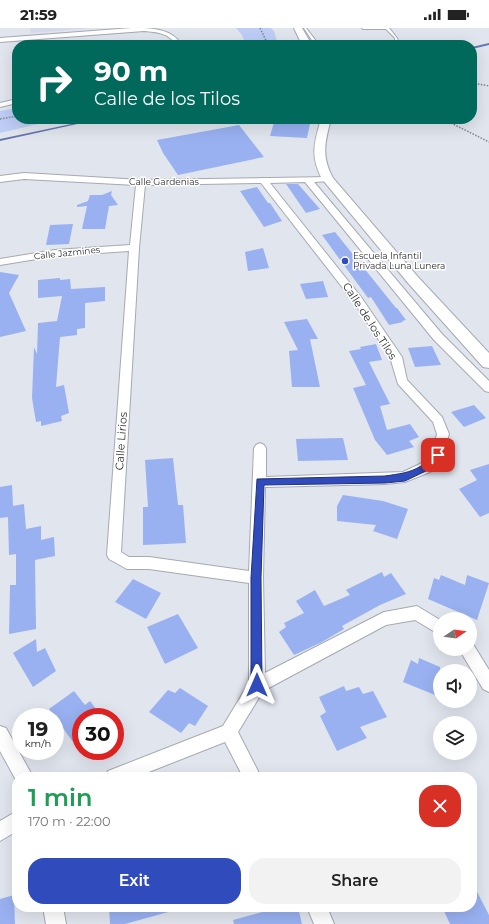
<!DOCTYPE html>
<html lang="en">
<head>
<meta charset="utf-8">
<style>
  :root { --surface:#fff; --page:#f2f2f2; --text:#222; --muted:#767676; --accent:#304bbc }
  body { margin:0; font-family:Montserrat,sans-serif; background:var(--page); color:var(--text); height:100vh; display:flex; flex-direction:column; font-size:15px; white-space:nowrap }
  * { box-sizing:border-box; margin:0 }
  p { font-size:13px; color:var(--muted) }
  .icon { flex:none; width:22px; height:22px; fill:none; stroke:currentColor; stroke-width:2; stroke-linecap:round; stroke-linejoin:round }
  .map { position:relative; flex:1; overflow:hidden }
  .drawer { position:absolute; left:12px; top:744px; width:465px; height:140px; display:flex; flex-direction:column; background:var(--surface); border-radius:16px; box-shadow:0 4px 16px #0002 }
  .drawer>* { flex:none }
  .hud { position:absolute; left:12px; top:12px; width:465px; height:84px; border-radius:16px; box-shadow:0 4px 16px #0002; background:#00695c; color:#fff; overflow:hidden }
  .needle { width:26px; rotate:77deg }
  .tools { position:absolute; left:433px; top:584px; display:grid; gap:8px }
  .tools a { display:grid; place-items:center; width:44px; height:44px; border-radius:50%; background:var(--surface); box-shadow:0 4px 16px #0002; font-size:20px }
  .speed { position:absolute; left:12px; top:680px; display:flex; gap:8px; font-size:20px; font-weight:700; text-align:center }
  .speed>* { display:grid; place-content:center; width:52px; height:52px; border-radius:50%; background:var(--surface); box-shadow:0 4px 16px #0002; line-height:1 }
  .speed small { font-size:10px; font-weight:400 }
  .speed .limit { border:6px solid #d22; background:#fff; color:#111 }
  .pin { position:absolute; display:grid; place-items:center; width:34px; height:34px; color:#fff; margin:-17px; border-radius:8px; box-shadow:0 2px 6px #0006 }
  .me { position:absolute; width:44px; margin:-22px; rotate:0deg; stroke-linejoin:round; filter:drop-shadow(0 0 3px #0008) }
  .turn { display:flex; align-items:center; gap:14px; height:84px; padding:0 16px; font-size:18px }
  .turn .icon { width:52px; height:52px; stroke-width:2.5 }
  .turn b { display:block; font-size:28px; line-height:34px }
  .round { display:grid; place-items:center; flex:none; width:42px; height:42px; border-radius:16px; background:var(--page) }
  .head { display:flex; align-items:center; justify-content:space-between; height:68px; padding:0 16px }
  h1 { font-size:24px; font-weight:600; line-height:30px; color:#1e9e55 }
  .cta { display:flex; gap:8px; margin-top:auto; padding:8px 16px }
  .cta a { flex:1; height:46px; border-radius:16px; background:var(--accent); color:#fff; font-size:16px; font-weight:600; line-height:46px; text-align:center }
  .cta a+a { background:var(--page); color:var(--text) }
  .status { display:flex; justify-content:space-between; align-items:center; height:28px; padding:0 20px; background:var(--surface); direction:ltr }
  .status svg { height:11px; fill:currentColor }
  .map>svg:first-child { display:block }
</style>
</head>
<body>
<div class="status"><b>21:59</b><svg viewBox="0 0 49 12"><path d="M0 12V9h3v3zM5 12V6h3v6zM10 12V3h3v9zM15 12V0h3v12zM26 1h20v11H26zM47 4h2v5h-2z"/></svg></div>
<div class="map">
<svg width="489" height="896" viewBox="0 0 489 896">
  <rect width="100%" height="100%" fill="#e1e5ee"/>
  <path fill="#d4daea" d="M30,0H95L31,5Z"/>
  <path fill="#bdcdf5" d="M236,0H271L274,3L278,17H246L242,7Z
    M17,80V91H59L0,105V83Z"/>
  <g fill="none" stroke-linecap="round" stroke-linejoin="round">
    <path fill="#6377af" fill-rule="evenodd" d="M489,15V17L472,21V19Z
      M95,91H100L0,113V111Z"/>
  </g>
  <path fill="#99b1f1" d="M275,91H311L307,110L270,108Z
    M239,97L264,129L178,147L163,125L157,112Z
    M286,156H298L320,181L306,185Z
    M257,159L268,175H270L282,193L264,199L240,163Z
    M112,163L111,167L118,177L109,178L105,201H82L87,178L77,179V177L88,173L90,167H102Z
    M73,196L69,216L46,217L50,197Z
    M335,204L396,280H397L406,292L402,293L403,294L389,297L371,269L368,270L322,207Z
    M263,220L269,240L248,243L245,224Z
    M0,244L19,247L9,265L26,303L0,309Z
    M60,250V252L70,251L71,261L105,259V273L85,275V300L77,301V307L60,309L56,359L64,357L69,385L61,388L62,393L41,398V393L36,394L32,370L34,319L37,326L38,295L57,293L62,268L38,270V252Z
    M323,253L328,269L306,271L300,256Z
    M307,291L318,311H310L320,359H292L289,323L298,322L284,294Z
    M376,316L382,332L369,334L390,376L380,378L387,402L410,396L419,409L409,413L414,419L387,427L375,412L353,360L366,357L349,323L361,321L360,319Z
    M432,318L441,337L415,339L408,320Z
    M474,377L486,390L464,399L451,384Z
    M343,410L348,432L298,433L296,411Z
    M173,430L178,477H183L186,515L143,517V479H148L145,432Z
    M489,436V485L480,489L459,461L477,452L470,442Z
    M12,457L13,478L24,476L26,501L41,498V512L54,509L55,528L35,532L36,601L9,606L10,557H16V526L9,527L8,489L0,490V459Z
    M343,467L383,473L408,481L397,511L373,503L376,497L337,493V478Z
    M382,544L384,549L391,545L406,566L380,577L342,598L344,601L322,614L294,627L279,604L286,599L284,595L304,585L296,573L315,562L324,578L350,567L346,562Z
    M441,547L465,557L467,547L489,555L477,592L428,571L434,550L439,552Z
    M133,551L161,565L146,591L115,574Z
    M178,586L198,620L165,636L147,599Z
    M36,611L37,624L45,620L56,643L33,659L13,625Z
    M419,630L440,639V669L403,654L411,632L418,636Z
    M344,658L346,663L359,659L363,666L373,663L387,689L360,699L367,710L337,723L320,688L326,684L319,669Z
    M180,660L208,678L195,698L189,695L181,705L149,684L168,662L175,665Z
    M74,663L85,677L90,673L102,689H81V708L73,714L49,681Z
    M472,854L489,887V896H450L442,879H472Z
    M14,867L15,896H0V871Z
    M109,879H172V883L125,896H110Z
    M281,879H298L302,896H234L233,892Z"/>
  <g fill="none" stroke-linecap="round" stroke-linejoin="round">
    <defs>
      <path id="lane" d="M304,0H306L319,17H315Z
        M362,0H389L397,10L399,16L397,17H393L395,16V10L386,1H363Z"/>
      <path id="street" d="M132,0C152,0 171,0 182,17H176C169,5 157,4 144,3L0,14V10Z
        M17,71V75L0,79V75Z
        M24,145L141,152L331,149L332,151L331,153L314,154L442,306L489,353V364L485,363L434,312L305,154L270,155L361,269L402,329L407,352L442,389L449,406L442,430L430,444L405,454L385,456L265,459L263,550L265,645L384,584L417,578L440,592V607L415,592L386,597L263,663L238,704L261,749H243L225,714L136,749H105L108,743L223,698L249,655V555L149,541H127L109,531L107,527L129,223L55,228L0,237V231L55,222L130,217L136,157L24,151L0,154V148ZM261,155L353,273L390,329L398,356L433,394L437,406L432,425L420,436L403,444L266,449V420L264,417L260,415L256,417L254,420L249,543L149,529H129L121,524L139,220L145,157Z
        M470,615L473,616L489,642V664L483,661L459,621H470Z
        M0,698L6,700L33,749H17V754L0,723Z
        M17,783V803L0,813V793Z
        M43,879H63L66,896H46Z
        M307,879H327L334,896H314Z"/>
      <path id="secondary" d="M294,0H302L312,17H302Z
        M321,91H331C325,114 321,128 333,150L418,249L489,325V340L483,339L408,255L322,151C310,128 314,115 321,91Z"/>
    </defs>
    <use href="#lane" stroke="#a6a9b2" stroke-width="2"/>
    <use href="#street" stroke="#a6a9b2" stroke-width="2"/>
    <use href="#secondary" stroke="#a6a9b2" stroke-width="2"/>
    <path stroke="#82848a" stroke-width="1.5" stroke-dasharray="1.5 1.5" stroke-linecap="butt" d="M260,0L268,17
      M158,15L159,17
      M472,55L489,58
      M0,91L17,88
      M443,91L489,114"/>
    <use href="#lane" fill="#fff" fill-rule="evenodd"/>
    <use href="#street" fill="#fff" fill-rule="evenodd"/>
    <use href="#secondary" fill="#fff" fill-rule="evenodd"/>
  </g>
  <path fill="#304bbc" stroke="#1f317a" d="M438,424L442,427L428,442L405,453L385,455L264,457L261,550L262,657L261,661L257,662L253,661L251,657V550L257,451L385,448C398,446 410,445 421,438C427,434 431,426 438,424Z"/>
  <circle fill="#304bbc" stroke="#fff" stroke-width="1.5" cx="345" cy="233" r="4"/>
  <g text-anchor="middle" stroke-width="3" stroke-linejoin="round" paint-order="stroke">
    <g font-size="9" fill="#2b2c2f" stroke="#fff">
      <text x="164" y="157">Calle Gardenias</text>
      <text transform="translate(67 225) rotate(-6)" y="3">Calle Jazmines</text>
    </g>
    <g font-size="9" fill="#2b2c2f" stroke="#fff" text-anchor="start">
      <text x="353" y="231">Escuela Infantil<tspan x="353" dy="10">Privada Luna Lunera</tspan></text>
    </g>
    <g font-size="11" fill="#2b2c2f" stroke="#fff">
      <text transform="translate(370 293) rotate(57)" y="4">Calle de los Tilos</text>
      <text transform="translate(121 413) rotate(-86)" y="4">Calle Lirios</text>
    </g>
  </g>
</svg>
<div class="tools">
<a><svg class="needle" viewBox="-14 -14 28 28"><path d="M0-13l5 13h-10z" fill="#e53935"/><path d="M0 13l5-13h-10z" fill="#767676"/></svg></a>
<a><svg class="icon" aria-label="sound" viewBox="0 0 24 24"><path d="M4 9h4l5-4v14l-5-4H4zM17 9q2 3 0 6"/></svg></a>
<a><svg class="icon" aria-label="layers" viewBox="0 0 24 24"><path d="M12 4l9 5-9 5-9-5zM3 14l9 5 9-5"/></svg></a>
</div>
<div class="speed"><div>19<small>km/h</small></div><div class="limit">30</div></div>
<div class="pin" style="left:438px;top:427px;background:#d93025"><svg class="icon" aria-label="arrive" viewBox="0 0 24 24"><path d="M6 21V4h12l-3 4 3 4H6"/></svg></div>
<svg class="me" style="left:257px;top:657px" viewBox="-20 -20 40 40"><path d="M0-17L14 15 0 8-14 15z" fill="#304bbc" stroke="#fff" stroke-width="4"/></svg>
<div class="hud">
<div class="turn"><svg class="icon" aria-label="right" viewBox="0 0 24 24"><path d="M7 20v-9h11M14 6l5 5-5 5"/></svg><div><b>90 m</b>Calle de los Tilos</div></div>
</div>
<section class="drawer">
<div class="head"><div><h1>1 min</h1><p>170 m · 22:00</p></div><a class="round" style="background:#d93025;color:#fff"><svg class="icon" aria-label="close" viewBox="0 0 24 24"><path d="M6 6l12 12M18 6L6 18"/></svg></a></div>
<div class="cta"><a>Exit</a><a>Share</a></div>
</section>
</div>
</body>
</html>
